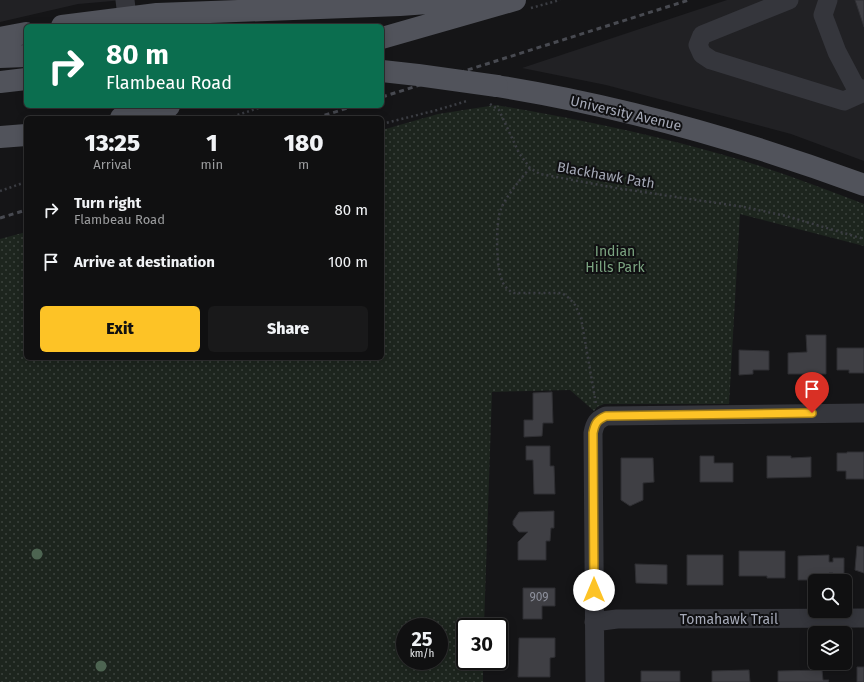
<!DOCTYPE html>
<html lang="en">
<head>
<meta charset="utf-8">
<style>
  :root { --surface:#101011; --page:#19191a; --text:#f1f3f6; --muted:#9c9d9f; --line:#303031; --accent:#fdc326 }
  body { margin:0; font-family:"Fira Sans",sans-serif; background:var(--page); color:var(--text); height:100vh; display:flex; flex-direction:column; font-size:15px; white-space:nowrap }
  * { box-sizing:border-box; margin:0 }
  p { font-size:13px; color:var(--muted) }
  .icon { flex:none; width:22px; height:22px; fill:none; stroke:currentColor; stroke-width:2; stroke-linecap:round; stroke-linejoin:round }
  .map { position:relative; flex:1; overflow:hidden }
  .sheet { position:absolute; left:24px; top:116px; width:360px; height:244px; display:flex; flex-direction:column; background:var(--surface); border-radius:6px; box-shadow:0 2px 10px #0003,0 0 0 1px var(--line) }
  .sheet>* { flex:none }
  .banner { position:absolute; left:24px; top:24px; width:360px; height:84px; border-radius:6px; box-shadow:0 2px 10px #0003,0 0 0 1px var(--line); background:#0b6e4f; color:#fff; overflow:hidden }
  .fabs { position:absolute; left:808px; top:574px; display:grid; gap:8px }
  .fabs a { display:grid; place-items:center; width:44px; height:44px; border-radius:6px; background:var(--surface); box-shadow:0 2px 10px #0003,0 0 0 1px var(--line); font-size:20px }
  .speed { position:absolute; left:396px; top:618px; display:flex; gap:8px; font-size:20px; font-weight:700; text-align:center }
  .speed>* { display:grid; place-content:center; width:52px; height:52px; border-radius:50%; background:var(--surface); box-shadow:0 2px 10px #0003,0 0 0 1px var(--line); line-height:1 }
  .speed small { font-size:10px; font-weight:400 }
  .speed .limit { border:2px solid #111; border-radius:6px; background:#fff; color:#111 }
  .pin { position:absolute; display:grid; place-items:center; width:34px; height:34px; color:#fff; margin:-41px -17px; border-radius:50% 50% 50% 0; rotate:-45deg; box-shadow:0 0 4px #0007 }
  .pin .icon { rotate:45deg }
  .me { position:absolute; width:44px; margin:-22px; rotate:0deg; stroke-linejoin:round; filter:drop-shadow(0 0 3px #0008) }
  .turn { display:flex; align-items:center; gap:14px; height:84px; padding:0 16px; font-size:18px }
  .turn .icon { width:52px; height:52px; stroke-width:2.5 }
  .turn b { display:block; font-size:28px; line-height:34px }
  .eta { display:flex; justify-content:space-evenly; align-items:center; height:68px; text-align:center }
  .eta b { font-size:24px; font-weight:800; line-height:28px }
  .button { display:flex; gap:8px; margin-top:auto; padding:8px 16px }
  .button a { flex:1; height:46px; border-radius:6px; background:var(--accent); color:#111; font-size:16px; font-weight:800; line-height:46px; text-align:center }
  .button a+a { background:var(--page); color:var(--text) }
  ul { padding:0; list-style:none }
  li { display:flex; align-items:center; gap:12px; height:52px; padding:0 16px }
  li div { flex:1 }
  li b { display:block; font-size:15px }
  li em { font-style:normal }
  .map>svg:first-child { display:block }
</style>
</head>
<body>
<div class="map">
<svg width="864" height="682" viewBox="0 0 864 682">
  <defs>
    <pattern id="grass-dots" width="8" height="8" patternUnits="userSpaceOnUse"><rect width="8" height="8" fill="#1d251e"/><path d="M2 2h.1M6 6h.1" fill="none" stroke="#3b423d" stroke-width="1.8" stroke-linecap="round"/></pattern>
  </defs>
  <rect width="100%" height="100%" fill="#151517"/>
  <path fill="#212124" d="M0,0H124L78,4L0,22Z
    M727,0H864V161L791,134L606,85L522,68Z"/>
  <path fill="url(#grass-dots)" fill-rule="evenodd" d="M496,105C578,119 661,136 741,160C783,173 823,188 864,204V246L740,214L729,404H604L597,407L594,411L570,390L492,392L484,627H465V661H483V682H0V239L26,232V358H382V130L438,114ZM405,627H439V661H405Z"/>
  <path fill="#3f3f44" stroke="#2f2f33" d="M855,0H864V27Z
    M806,335H826V374H788V353L807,352Z
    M837,348H864V373H849V370H837Z
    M739,350L769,351V370H753V374L739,375Z
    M552,392L553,423H543L542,436L524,437V420H533V393Z
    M526,446H550V466H554L555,494H534L533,460H526Z
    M847,452H864V479H846V471H837V453H847Z
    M700,456H714V463H733V482H700Z
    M767,456H791V458L811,457V477L767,478Z
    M621,458H653L654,482L643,483V500L630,506L621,500Z
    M554,511V528H551L550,541H546V560H518V542L528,532H519L513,525V521L519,512Z
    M857,546L864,547V573L855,570Z
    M739,551H785V578H767V576H739Z
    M687,555H723V585H687Z
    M829,555V562H833V558H844V577H833V573H829V580H798V556Z
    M635,564L667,565V584L636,583Z
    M523,588H555V606H542V619H523Z
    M519,638H555V657L550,658V677H518Z
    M857,667H864V682H857Z
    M749,670L750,682H712V671Z
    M822,670L823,680H829L828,682H778V671Z
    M641,671H680V682H641Z"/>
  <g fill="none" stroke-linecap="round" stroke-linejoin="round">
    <path stroke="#3b3d43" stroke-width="2.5" stroke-dasharray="2 3" stroke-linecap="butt" d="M531,8L560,0
      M490,104L499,110L519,153L530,168L540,174L616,188L744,207L786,216L864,239
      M228,118L265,106
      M382,124L437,110L467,101
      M530,168C521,178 505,198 501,209C495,223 496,270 503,283C506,288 509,291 514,293H562L569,298L575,305L581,318L596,404
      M0,191L26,182"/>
    <path stroke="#35363c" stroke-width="19" d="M125,0L127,17
      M789,0L702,35L698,45L702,54L711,60L844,101L864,92
      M828,0L823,15L837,52L856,88L864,89
      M594,622L617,619L864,618
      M595,682L593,433C595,423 597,420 606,416L864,413"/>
    <path stroke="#51535b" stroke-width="22" d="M62,26L157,14L400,5L469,0
      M0,38L26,33
      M382,38L515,0
      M0,57L26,56
      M0,82L26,79
      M497,86C622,106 745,141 864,185
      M121,118L169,106
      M0,137L26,135"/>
    <path stroke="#484a51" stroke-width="3" stroke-dasharray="5 4" stroke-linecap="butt" d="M382,97L689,0
      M316,118L354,106
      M0,218L26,210"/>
    <path stroke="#51535b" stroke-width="22" d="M382,71L418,75L497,86"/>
  </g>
  <g fill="#4d6451">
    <circle cx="37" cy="554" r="5.5"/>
    <circle cx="101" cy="666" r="5.5"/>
  </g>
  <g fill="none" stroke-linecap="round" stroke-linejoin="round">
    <defs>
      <path id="route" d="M594,590L593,433C595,423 597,420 606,416L812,413"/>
    </defs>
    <use href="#route" stroke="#a47f19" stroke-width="10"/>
    <use href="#route" stroke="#fdc326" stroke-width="7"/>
  </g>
  <g text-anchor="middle" stroke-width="4" stroke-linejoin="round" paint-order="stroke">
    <g font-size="12" fill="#8c8f9b">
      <text x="539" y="601">909</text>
    </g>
    <g font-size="14" fill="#a6aab8" stroke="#101012">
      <text transform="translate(626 113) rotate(13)" y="5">University Avenue</text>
      <text transform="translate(606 175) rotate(10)" y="5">Blackhawk Path</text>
      <text x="729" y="624">Tomahawk Trail</text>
    </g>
    <g font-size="14" fill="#7ba481" stroke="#101012">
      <text x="615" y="256">Indian<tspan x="615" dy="16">Hills Park</tspan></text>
    </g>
  </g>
</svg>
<div class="fabs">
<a><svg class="icon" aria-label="search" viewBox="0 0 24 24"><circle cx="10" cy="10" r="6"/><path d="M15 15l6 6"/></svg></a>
<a><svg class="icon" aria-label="layers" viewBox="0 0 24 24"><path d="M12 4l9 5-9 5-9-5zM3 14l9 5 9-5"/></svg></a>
</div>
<div class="speed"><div>25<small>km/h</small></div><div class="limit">30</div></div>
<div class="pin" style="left:812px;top:413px;background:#d93025"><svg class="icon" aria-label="arrive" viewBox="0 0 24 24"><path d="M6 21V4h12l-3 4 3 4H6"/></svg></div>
<svg class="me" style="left:594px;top:590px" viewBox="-20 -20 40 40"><circle r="19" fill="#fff"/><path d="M0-13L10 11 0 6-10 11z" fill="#fdc326"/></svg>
<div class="banner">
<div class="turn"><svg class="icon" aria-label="right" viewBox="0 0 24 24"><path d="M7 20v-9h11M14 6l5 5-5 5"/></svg><div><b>80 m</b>Flambeau Road</div></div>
</div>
<section class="sheet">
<div class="eta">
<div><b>13:25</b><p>Arrival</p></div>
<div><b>1</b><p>min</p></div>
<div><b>180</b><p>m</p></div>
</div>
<ul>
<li><svg class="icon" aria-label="right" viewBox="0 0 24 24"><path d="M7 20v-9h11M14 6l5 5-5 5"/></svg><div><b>Turn right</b><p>Flambeau Road</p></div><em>80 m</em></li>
<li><svg class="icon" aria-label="arrive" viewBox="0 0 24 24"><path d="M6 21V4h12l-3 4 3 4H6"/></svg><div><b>Arrive at destination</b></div><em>100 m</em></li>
</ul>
<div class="button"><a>Exit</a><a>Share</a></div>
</section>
</div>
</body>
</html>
